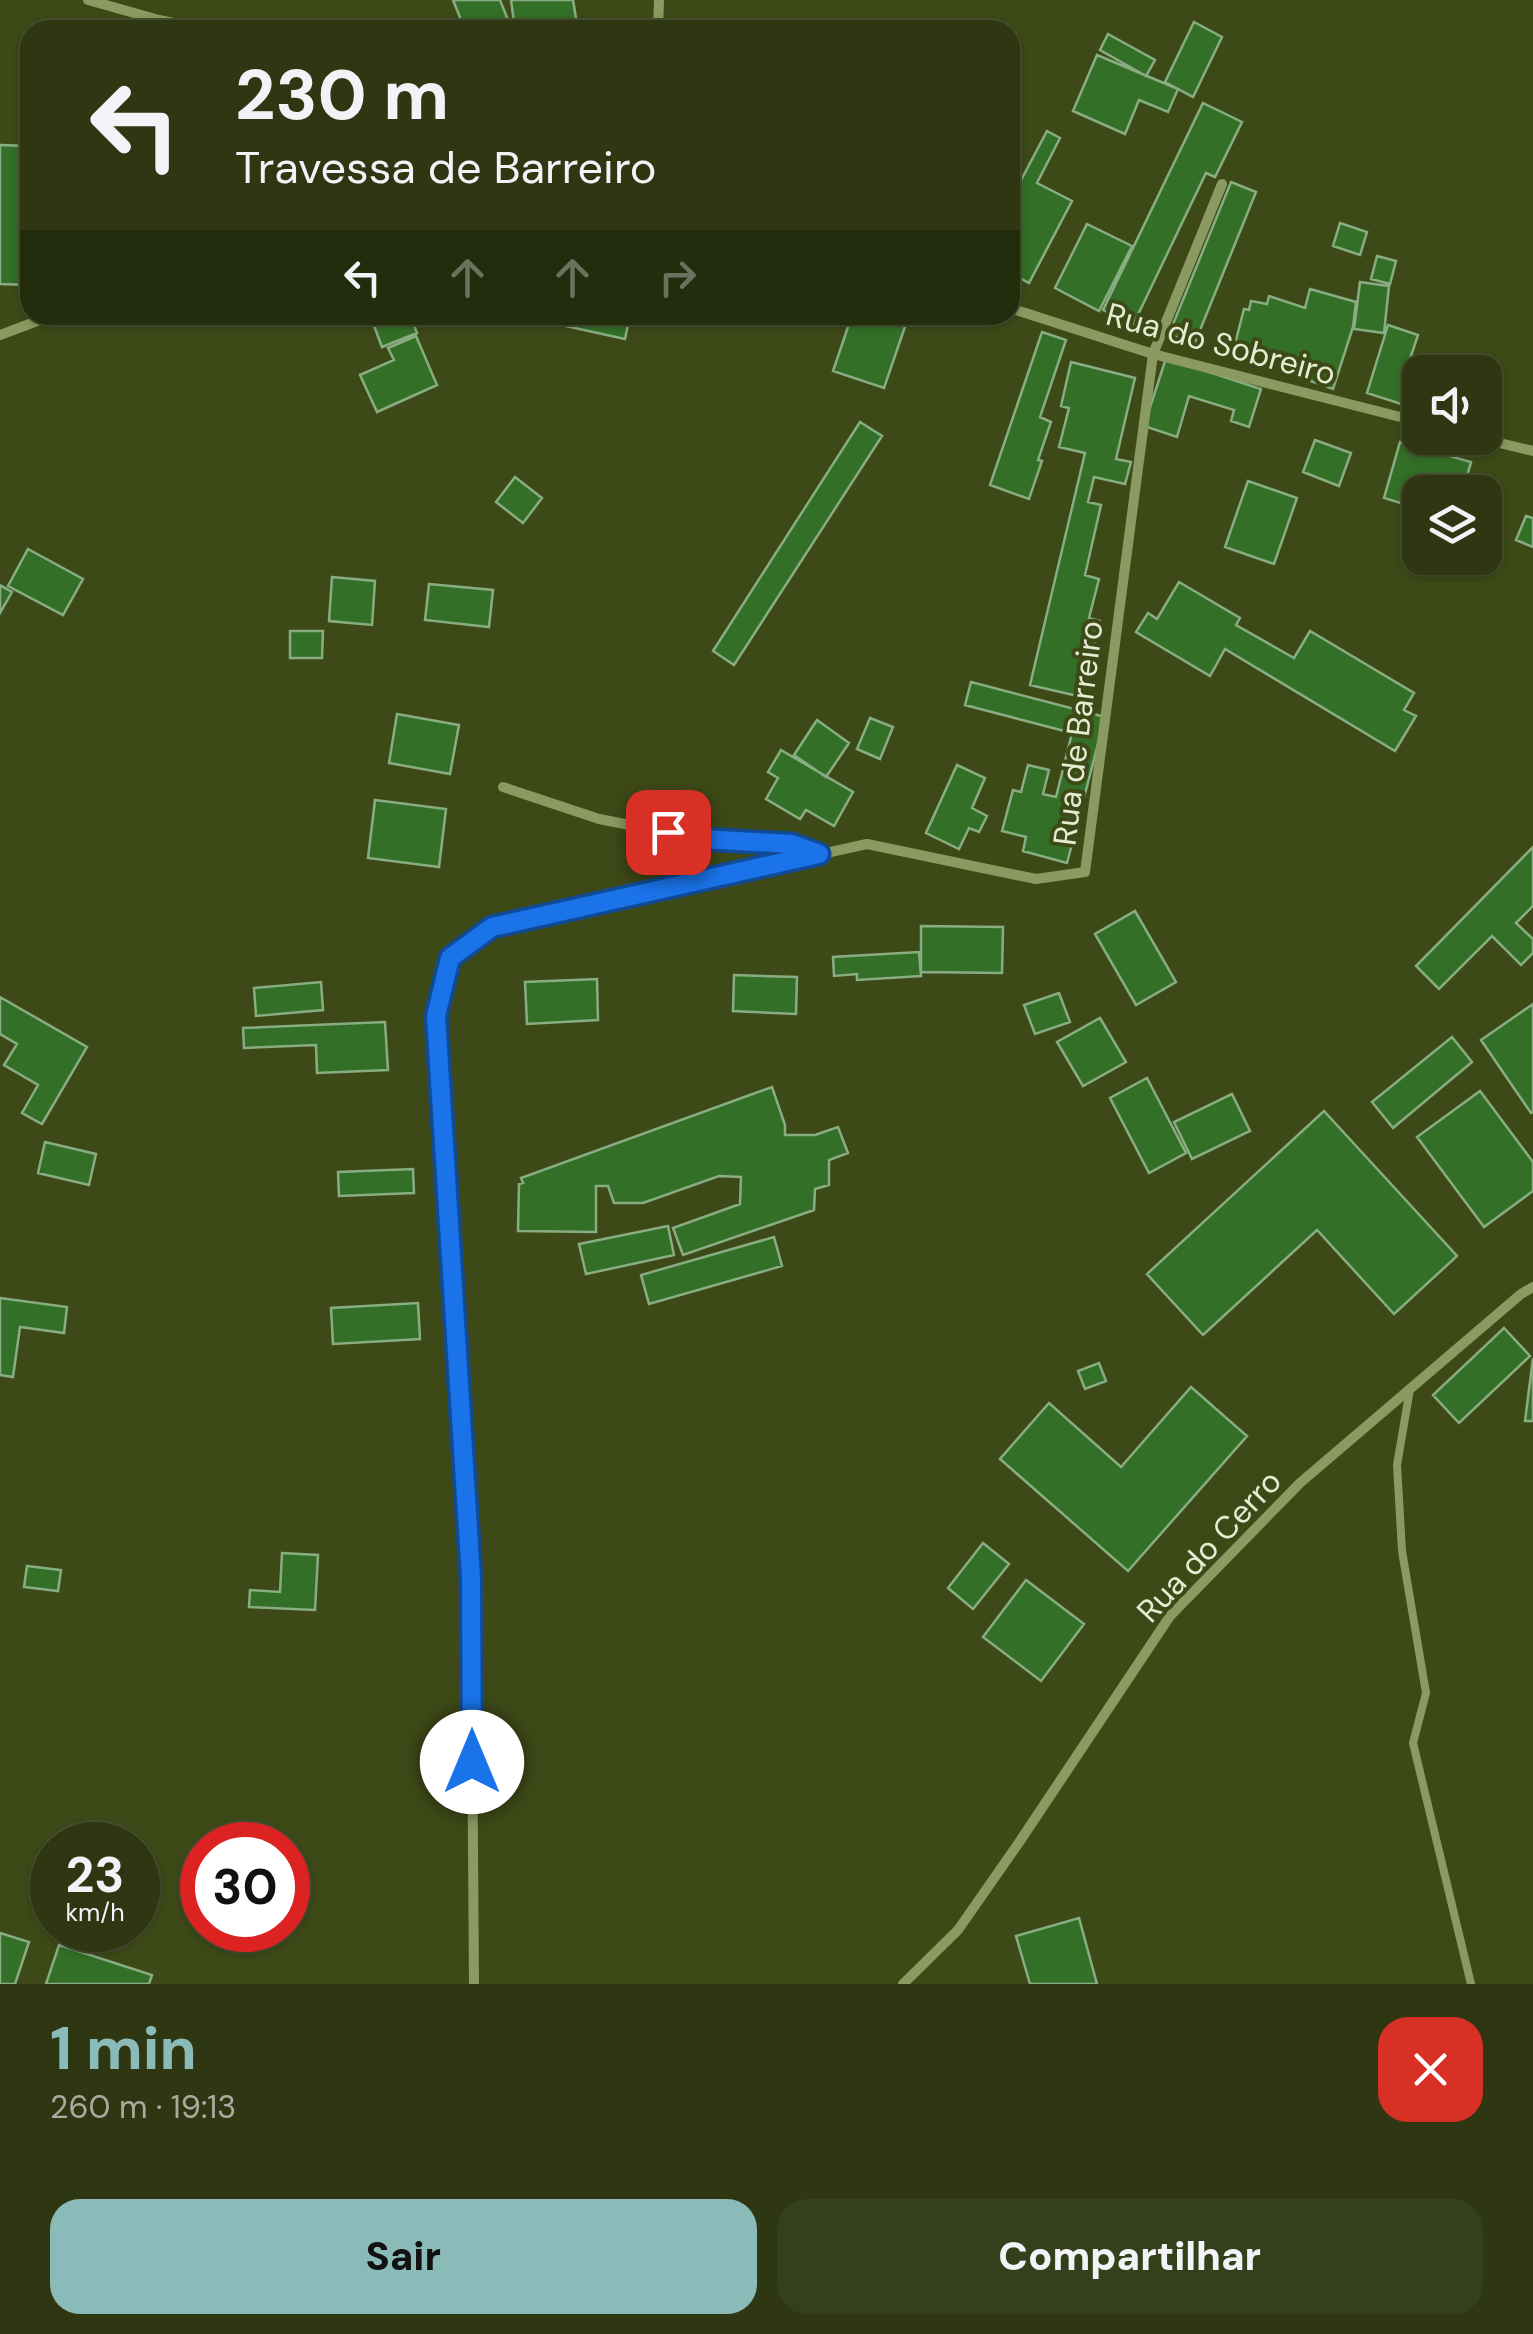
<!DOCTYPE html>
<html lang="pt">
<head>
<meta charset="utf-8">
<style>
  :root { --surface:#2e3712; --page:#363f1b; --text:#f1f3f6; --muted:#a7ac9f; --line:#495132; --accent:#8bbbb9 }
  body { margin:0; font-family:"DM Sans",sans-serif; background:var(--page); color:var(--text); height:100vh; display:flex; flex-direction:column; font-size:38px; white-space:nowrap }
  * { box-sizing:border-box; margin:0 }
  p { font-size:32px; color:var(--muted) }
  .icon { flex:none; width:55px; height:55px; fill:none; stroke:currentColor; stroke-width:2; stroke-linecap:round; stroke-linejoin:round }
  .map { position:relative; height:1984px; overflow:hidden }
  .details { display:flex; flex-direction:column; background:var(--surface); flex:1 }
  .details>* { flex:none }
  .top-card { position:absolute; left:20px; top:20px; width:1000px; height:305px; border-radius:30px; box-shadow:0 2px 8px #0004,0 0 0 2px var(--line); background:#2e3712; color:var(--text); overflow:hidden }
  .buttons { position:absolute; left:1402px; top:355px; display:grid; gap:20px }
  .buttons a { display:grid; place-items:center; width:100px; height:100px; border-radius:20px; background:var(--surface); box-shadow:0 2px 8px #0004,0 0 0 2px var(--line); font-size:50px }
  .speed { position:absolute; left:30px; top:1822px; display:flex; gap:20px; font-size:50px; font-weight:700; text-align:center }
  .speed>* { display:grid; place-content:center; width:130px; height:130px; border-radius:50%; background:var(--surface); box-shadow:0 2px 8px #0004,0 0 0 2px var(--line); line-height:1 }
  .speed small { font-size:25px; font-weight:400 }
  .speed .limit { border:15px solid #d22; background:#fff; color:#111 }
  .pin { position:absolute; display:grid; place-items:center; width:85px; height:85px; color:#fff; margin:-42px; border-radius:20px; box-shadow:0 5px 15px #0006 }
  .me { position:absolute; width:110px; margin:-55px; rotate:0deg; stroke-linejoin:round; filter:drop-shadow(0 0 8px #0008) }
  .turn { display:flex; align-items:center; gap:35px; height:210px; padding:0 50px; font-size:45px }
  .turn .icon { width:130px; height:130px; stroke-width:2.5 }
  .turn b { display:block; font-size:70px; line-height:85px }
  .lanes { display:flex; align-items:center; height:95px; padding:0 50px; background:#0003; justify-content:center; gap:50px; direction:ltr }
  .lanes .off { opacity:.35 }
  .round { display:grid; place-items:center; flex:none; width:105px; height:105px; border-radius:30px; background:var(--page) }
  .head { display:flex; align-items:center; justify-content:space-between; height:170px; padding:0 50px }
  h1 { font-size:60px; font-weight:800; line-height:75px; color:var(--accent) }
  .primary-button { display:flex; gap:20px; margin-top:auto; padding:20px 50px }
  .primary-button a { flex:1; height:115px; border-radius:30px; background:var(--accent); color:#111; font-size:40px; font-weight:800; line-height:115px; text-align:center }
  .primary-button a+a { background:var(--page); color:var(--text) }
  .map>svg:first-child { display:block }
</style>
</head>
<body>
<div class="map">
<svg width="1533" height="1984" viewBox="0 0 1533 1984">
  <rect width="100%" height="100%" fill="#3e4918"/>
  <path fill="#336f27" stroke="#89ad82" stroke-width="2.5" d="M453,0H500L512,30H465Z
    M511,0H573L578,30H515Z
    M1194,22L1222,37L1193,97L1165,82Z
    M1108,34L1155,60L1146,76L1100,50Z
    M1097,55L1178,89L1168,112L1139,100L1125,134L1073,111Z
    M1203,103L1242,122L1215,177L1206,173L1133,325L1103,310Z
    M1047,131L1060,138L1037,183L1072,201L1029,283L1010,273V258L1019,241L1010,236V201Z
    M0,145L30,146V285L0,284Z
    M1231,182L1256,192L1194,345L1169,334Z
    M1340,223L1367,232L1360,255L1333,246Z
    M1087,224L1132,246L1099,311L1055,288Z
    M1377,256L1396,261L1390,284L1371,279Z
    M1360,282L1389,286L1384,333L1354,329Z
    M1310,289L1356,302L1353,327L1333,389L1299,377L1303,366L1235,344L1244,309L1249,310L1251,301L1267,304L1269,296L1305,308Z
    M370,315H410L417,333L382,347Z
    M554,315H630L625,339L552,323Z
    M852,315H898L908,318L884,388L833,371Z
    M1388,325L1418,335L1406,371L1420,375V410L1367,393Z
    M1042,332L1066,340L1040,417L1051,422L1038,460L1042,461L1029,499L990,485Z
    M416,336L437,385L377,412L360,375L394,360L388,348Z
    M1166,358L1261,389L1249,427L1231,421L1234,410L1189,396L1177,437L1144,426Z
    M1071,362L1135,378L1116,459L1131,462L1125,484L1094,477L1088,502L1101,505L1085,575L1099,579L1089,618L1100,621L1082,697L1030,685L1085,453L1059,447L1069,408L1061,406Z
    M860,422L882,436L734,665L713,651Z
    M1315,440L1351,453L1339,486L1303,472Z
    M1400,442L1471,462L1466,480L1479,485L1476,492H1420V509L1384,498Z
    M515,477L542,498L523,523L496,502Z
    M1248,481L1297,498L1274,564L1225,547Z
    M1526,516L1533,518V547L1516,540Z
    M28,549L83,579L63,615L8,586Z
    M332,577L375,581L372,625L329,621Z
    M1179,582L1240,618L1236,625L1294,658L1310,631L1414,693L1404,710L1416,716L1395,751L1225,649L1210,676L1136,632L1148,613L1157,619Z
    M429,584L493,590L489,627L425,620Z
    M0,585L12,592L0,613Z
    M290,631H323L322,658H290Z
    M971,682L1105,717L1067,863L1023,851L1026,837L1002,831L1013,790L1021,792L1028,765L1049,770L1043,794L1056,797L1072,733L965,705Z
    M397,714L459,725L450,774L389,763Z
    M870,718L893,727L880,759L857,749Z
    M817,720L849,743L826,777L794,755Z
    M781,750L853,792L834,826L806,810L800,819L766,799L778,778L768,772Z
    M957,765L985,778L972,808L987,816L979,832L969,828L959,849L926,833Z
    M375,800L446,809L439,867L368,858Z
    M1533,847V906L1516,923L1533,939V953L1521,965L1492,936L1439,989L1416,966Z
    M1135,911L1176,982L1136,1005L1095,934Z
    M921,926L1003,927L1002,973L921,972Z
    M919,952L921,976L857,980V974L834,976L833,957Z
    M734,975L797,977L796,1014L733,1011Z
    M597,979L598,1020L527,1024L525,982Z
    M321,982L323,1010L256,1016L254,988Z
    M1059,993L1070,1022L1035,1034L1024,1005Z
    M0,997L87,1047L42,1124L22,1113L38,1085L4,1065L17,1044L0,1034Z
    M1533,1004V1112L1531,1113L1481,1040Z
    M1100,1018L1126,1062L1083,1086L1057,1042Z
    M385,1022L388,1070L317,1073L316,1045L244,1048L243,1028Z
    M1452,1037L1472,1062L1393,1128L1372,1102Z
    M1147,1078L1186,1153L1149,1173L1110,1098Z
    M772,1087L785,1125V1135H815L838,1127L848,1153L829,1160V1185L815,1189L814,1210L683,1255L673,1228L740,1204L741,1177L719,1176L643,1203H614L608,1186H596V1232L518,1231L519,1184L523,1183L521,1178Z
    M1480,1091L1533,1162V1191L1484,1227L1417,1137Z
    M1232,1094L1250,1131L1192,1159L1174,1122Z
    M1324,1111L1457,1256L1394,1314L1317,1230L1203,1335L1147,1274Z
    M45,1142L96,1154L89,1185L38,1173Z
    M413,1169L414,1193L339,1196L338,1172Z
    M668,1226L674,1255L586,1274L579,1244Z
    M774,1237L782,1266L649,1304L641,1275Z
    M0,1298L67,1307L64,1333L20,1327L13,1377L0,1375Z
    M418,1303L420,1339L333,1344L331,1308Z
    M1504,1328L1530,1356L1459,1423L1433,1395Z
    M1533,1358V1421H1525Z
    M1099,1363L1106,1381L1085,1389L1078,1371Z
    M1191,1387L1247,1436L1128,1571L1000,1459L1049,1403L1121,1467Z
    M983,1543L1009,1564L973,1609L948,1588Z
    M282,1553L318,1555L315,1610L249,1607L250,1590L280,1592Z
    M27,1566L61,1570L58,1591L24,1587Z
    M1026,1580L1084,1624L1041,1681L983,1637Z
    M288,1871L307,1874L301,1915L288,1913Z
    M1079,1918L1097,1984H1030L1016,1936Z
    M0,1933L29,1942L15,1984H0Z
    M59,1945L152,1975L149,1984H46Z"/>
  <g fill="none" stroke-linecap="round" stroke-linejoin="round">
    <path stroke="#8b9a60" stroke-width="8" d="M1410,1389L1397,1465L1402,1551L1426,1693L1413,1743L1471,1984"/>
    <path stroke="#8b9a60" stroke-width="10" d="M88,0L159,20L207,30
      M658,30L659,0
      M1010,308L1153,354L1420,422
      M0,335L53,315
      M1479,438L1533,451
      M503,787L599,819L702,839L792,844L818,854
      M474,1984L471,1578L436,1016L450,958L492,927L867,844L1036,879L1085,872L1153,354L1222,184
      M903,1984L958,1930L1020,1841L1170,1616L1300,1483L1521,1294L1533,1287"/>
  </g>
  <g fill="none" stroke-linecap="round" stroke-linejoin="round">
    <defs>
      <path id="route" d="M472,1762L471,1578L436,1016L450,958L492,927L819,854L792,844L702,839L668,832"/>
    </defs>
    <use href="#route" stroke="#114b97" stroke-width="25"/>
    <use href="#route" stroke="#1a73e8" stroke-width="18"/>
  </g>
  <g text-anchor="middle" stroke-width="8" stroke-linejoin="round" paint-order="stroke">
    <g font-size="32" fill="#e4ecd1" stroke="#3e4918">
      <text transform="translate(1221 344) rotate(15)" y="11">Rua do Sobreiro</text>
      <text transform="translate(1078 733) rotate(-83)" y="11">Rua de Barreiro</text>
      <text transform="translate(1209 1546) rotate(-47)" y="11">Rua do Cerro</text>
    </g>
  </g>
</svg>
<div class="buttons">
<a><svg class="icon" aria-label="sound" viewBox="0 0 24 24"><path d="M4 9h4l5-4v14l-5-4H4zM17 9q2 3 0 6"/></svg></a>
<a><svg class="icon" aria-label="layers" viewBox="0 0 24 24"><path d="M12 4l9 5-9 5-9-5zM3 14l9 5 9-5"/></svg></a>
</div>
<div class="speed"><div>23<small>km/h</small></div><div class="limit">30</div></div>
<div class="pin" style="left:668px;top:832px;background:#d93025"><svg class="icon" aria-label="arrive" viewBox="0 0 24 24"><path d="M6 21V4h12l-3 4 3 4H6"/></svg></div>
<svg class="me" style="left:472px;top:1762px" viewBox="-20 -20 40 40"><circle r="19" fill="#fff"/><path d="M0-13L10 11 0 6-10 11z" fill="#1a73e8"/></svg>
<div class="top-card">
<div class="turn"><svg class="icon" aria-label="left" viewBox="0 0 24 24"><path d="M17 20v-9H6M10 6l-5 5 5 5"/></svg><div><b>230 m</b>Travessa de Barreiro</div></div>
<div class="lanes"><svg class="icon" aria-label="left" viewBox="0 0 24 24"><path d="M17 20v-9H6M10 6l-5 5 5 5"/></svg><svg class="icon off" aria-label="ahead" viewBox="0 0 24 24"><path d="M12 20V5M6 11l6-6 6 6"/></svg><svg class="icon off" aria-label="ahead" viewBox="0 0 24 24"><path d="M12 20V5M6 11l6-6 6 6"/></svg><svg class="icon off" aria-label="right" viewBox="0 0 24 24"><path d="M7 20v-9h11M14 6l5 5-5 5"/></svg></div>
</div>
</div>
<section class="details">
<div class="head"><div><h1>1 min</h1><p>260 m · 19:13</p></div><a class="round" style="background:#d93025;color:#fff"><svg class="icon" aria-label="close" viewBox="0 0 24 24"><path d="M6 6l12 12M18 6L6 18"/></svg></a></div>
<div class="primary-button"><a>Sair</a><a>Compartilhar</a></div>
</section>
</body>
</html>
